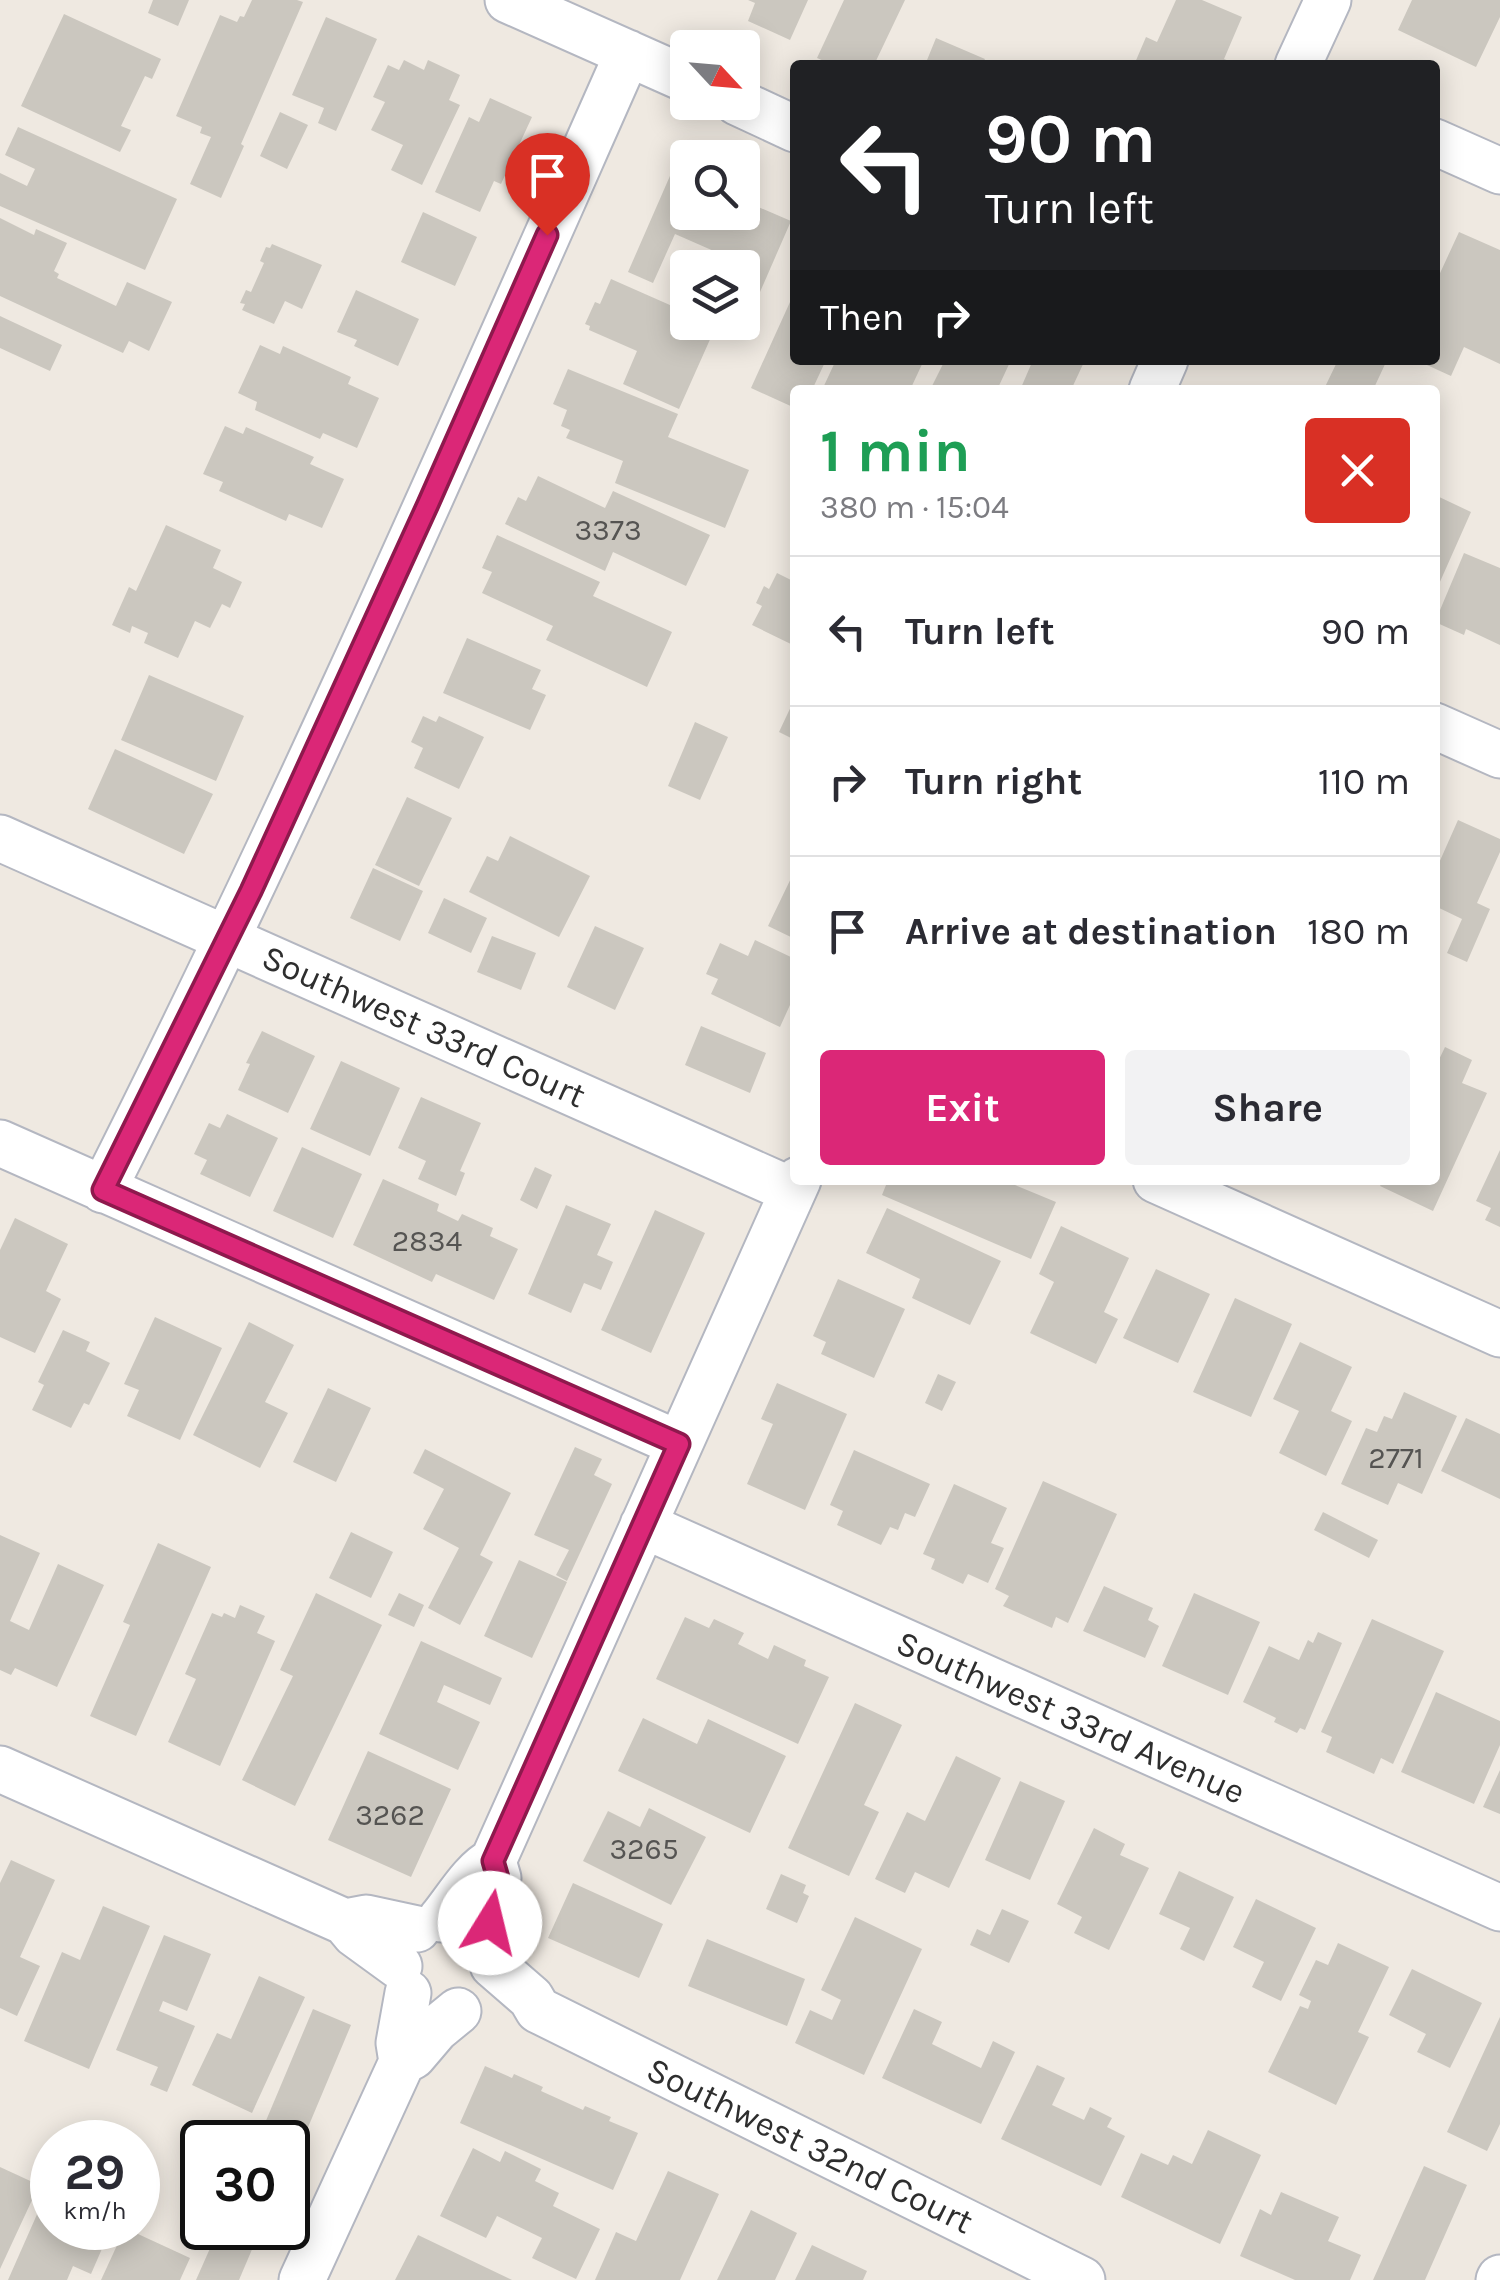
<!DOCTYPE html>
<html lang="en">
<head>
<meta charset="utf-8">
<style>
  :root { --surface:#fff; --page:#f2f2f3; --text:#2b2b33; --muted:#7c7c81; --line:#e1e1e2; --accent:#db2777 }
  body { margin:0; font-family:Karla,sans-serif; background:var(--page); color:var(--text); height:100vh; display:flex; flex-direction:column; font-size:38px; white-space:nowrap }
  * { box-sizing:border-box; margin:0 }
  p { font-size:32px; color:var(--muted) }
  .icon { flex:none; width:55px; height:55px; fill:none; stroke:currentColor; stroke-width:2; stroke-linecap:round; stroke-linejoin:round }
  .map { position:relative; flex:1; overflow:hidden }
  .sheet { position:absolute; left:790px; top:385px; width:650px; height:800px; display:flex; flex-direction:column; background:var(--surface); border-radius:10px; box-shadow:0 5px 25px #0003 }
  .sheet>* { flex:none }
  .hud { position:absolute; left:790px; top:60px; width:650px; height:305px; border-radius:10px; box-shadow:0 5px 25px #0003; background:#202124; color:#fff; overflow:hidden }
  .needle { width:65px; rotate:116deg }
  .buttons { position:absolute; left:670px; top:30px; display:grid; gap:20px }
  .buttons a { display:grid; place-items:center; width:90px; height:90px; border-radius:10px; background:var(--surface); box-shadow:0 5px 25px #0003; font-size:50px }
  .speed { position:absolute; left:30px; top:2120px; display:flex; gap:20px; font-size:50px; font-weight:700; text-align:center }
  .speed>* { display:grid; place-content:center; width:130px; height:130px; border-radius:50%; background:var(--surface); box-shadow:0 5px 25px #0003; line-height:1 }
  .speed small { font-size:25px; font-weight:400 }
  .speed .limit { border:5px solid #111; border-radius:15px; background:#fff; color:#111 }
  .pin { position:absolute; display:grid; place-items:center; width:85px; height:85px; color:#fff; margin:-102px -42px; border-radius:50% 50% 50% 0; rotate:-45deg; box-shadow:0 0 10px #0007 }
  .pin .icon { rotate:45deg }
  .me { position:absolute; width:110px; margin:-55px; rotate:9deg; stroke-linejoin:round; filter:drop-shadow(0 0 8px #0008) }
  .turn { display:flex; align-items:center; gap:35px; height:210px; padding:0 30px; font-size:45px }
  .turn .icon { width:130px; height:130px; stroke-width:2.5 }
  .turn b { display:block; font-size:70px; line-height:85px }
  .then { display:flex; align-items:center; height:95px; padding:0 30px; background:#0003; gap:20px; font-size:38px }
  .round { display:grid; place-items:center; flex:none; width:105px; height:105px; border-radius:10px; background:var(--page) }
  .overview { display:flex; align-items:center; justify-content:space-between; height:170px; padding:0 30px }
  h1 { font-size:60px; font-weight:700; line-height:75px; color:#1e9e55 }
  .cta { display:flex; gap:20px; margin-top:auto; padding:20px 30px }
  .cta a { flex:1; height:115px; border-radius:10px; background:var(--accent); color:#fff; font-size:40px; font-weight:700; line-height:115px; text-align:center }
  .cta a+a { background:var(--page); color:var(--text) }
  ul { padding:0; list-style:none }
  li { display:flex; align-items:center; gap:30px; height:150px; padding:0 30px; border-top:2px solid var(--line) }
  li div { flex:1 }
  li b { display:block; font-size:38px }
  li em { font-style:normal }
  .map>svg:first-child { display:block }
</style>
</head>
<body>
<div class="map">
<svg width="1500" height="2280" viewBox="0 0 1500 2280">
  <rect width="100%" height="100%" fill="#efe9e1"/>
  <path fill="#cbc7bf" d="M153,0H189L178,26L148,13Z
    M252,0H297L303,2L241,144L244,146L221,198L190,184L211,137L200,133L202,127L176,116L220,15L237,22L240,16L244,17Z
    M748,0H808L790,40L748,21L755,3Z
    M844,0H905L874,65H833L817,58Z
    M1176,0H1202L1242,17L1224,59L1229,61L1228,65H1134L1146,37L1157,42Z
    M1412,0H1500V17L1476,67L1398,30Z
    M64,14L161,59L152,79L145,76L121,126L131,130L120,152L21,106Z
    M326,17L377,39L336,131L318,123L324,108L292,95Z
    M936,38L985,59L982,65H925Z
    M404,60L424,70L428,60L460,75L449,100L460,105L422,185L391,170L403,145L371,130L385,102L373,97L388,65L399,70Z
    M490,98L532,117L501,184L494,181L480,212L435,192L469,117L479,122Z
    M280,112L308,125L287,169L260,156Z
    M18,127L177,199L145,270L0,206V173L27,186L35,169L5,155Z
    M673,169L688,175V212H742V200L791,221L760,292L742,285V268H728L732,259L675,234L653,283L628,272Z
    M423,212L477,237L455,286L401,262Z
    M0,218L34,235L36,229L67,243L54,271L59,274L57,278L116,306L127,282L172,302L149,351L129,341L123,353L0,296Z
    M1459,232L1500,250V364L1464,347L1451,376L1416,360H1435V284Z
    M272,244L322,265L302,309L285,301L274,324L242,310L245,304L240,303L246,290L251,292L264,263L260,261L266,247L270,248Z
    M611,279L688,313V322H709L716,326L679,409L623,384L637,351L589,330L590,326L585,324L595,302L600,304Z
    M356,290L419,319L398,366L354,346L357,340L337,332Z
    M795,291V360H826L812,390H795V408L751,388Z
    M0,316L62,345L50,371L0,348Z
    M260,345L280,354L283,346L351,377L348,384L379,398L357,448L323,433L320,439L255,410L257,402L238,393Z
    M836,360H924L910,390H822Z
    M945,360H1011L997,390H930Z
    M1033,360H1085L1071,390H1020Z
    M1338,360H1387L1373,390H1326L1324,389Z
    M568,369L678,414L668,437L749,470L725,528L615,483L623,461L566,438L570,430L561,426L567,410L553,404Z
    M225,426L243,434L246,427L314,457L310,464L344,479L322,528L289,514L286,521L219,491L223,482L203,474Z
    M538,476L605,508L613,491L710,535L686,586L613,552L605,571L505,524L518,497L526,501Z
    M1435,495L1471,512L1435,593Z
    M166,525L221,550L213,568L242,582L230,608L222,604L210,628L195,621L178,658L144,643L148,633L132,626L130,633L112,625L129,587L136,591Z
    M497,535L600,582L593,596L672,632L647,687L546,640L553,626L482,593L492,572L482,568Z
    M1464,553L1500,568V645L1466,629L1464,635L1435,622Z
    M777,573L795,582V646L752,625L762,606L756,603L764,586L769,589Z
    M467,638L541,670L532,689L546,695L530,730L443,693Z
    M149,675L244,716L216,781L121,740Z
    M795,698V740L779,732Z
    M423,716L436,722L439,716L484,737L459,789L414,768L423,748L411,742Z
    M695,722L728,737L700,800L668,786Z
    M115,749L213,794L184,854L88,809Z
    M407,797L452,818L419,886L375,865Z
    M1458,820L1500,839V852L1477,903L1490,909L1467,962L1447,953L1462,919L1435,906V872Z
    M510,836L590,876L559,937L469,892L487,856L498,861Z
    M373,868L423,891L400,941L350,918Z
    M795,870V939L768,926Z
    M444,898L487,918L471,953L428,933Z
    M595,926L644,948L615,1010L567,987Z
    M492,936L536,953L521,990L477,972Z
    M755,940L795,959V994L780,1027L711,994L718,979L706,974L720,943L748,956Z
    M701,1026L766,1053L750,1093L685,1065Z
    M262,1031L315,1056L288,1113L238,1090L250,1064L246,1063Z
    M1445,1047L1472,1060L1462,1083L1487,1093L1433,1211L1380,1186L1383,1180H1435V1068Z
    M341,1061L400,1088L370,1156L310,1129Z
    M421,1097L481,1123L460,1171L465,1173L456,1196L418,1179L426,1161L398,1148Z
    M227,1114L278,1138L250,1197L200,1174L207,1160L194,1154L209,1123L220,1128Z
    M302,1147L362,1174L333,1238L273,1211Z
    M1500,1150V1227L1485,1220L1491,1208L1476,1201Z
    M535,1167L552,1175L537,1209L520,1200Z
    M383,1179L439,1204L437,1211L458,1221L462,1214L493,1228L490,1236L518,1249L494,1300L436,1274L432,1282L353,1245Z
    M888,1180H1003L1056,1202L1031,1259L882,1195Z
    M566,1205L611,1224L597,1255L613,1262L601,1290L584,1283L571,1313L528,1294Z
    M887,1208L1001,1261L970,1325L912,1298L920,1279L866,1253Z
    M655,1210L705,1233L651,1353L601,1330Z
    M15,1218L68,1244L46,1291L61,1299L35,1353L0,1337V1250Z
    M1061,1226L1129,1258L1104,1312L1118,1319L1096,1364L1030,1333L1054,1282L1039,1274Z
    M1156,1269L1210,1294L1178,1363L1123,1338Z
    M838,1279L905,1309L874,1378L821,1354L826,1342L813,1336Z
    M1235,1298L1292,1324L1251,1417L1193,1392Z
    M155,1317L222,1348L180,1440L127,1416L139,1390L124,1384Z
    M249,1322L294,1345L265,1402L288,1413L260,1468L193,1435Z
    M63,1330L90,1342L86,1351L110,1363L89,1405L84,1403L71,1428L32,1410L44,1385L38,1382Z
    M1300,1342L1352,1367L1331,1411L1352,1421L1326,1476L1279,1453L1299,1411L1273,1399Z
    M938,1374L956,1382L942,1411L925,1403Z
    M777,1383L847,1414L805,1510L747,1484L773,1424L761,1419Z
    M328,1388L371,1408L336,1482L293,1462Z
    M1404,1392L1457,1416L1422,1494L1398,1483L1388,1505L1341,1484L1366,1428L1377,1432L1384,1416L1392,1419Z
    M1466,1418L1500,1434V1499L1441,1471Z
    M575,1447L602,1459L594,1475L612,1484L567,1581L556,1575L569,1550L534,1535Z
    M425,1449L511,1493L480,1555L493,1562L460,1625L428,1608L459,1548L423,1529L444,1489L413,1473Z
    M854,1450L930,1484L915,1517L905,1513L898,1530L890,1527L881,1545L837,1525L843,1511L830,1505Z
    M1043,1481L1117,1514L1068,1623L1056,1617L1052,1628L1003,1606L1009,1596L995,1589Z
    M954,1484L1007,1508L991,1543L1004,1548L988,1583L968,1574L963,1584L931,1569L935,1559L923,1554Z
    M1323,1512L1378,1540L1369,1558L1314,1530Z
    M351,1532L393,1552L371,1598L329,1578Z
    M0,1535L40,1553L10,1621L29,1630L58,1564L104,1585L57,1687L15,1668L11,1675L0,1670Z
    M158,1543L211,1567L136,1736L90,1716L130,1625L123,1622Z
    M519,1560L567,1582L532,1658L484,1636Z
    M1104,1586L1153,1608L1148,1620L1159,1626L1145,1658L1083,1631Z
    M316,1593L382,1625L295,1806L242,1780L293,1676L280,1670Z
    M399,1593L424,1605L414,1627L388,1615Z
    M1194,1593L1260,1622L1228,1695L1162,1666Z
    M240,1605L265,1616L257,1633L275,1641L220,1766L168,1742L196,1679L185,1674L212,1613L222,1617L224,1613L235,1618Z
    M685,1617L709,1628L714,1619L744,1633L738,1644L768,1659L774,1645L806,1660L804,1666L829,1677L798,1744L656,1679Z
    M1372,1619L1444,1651L1393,1764L1381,1758L1374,1774L1326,1752L1332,1737L1321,1732Z
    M1318,1632L1342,1643L1305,1730L1300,1728L1297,1733L1274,1722L1276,1718L1243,1702L1269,1646L1299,1660L1308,1640L1313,1643Z
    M421,1641L502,1678L490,1705L444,1685L437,1702L480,1722L458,1770L379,1734Z
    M1436,1692L1500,1721V1745L1474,1804L1401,1772Z
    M855,1703L902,1725L864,1805L879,1812L849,1876L788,1848Z
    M643,1718L697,1744L708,1719L786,1756L750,1833L618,1771Z
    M368,1751L451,1789L411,1877L328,1840Z
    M956,1756L1001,1778L949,1888L915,1872L905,1893L875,1879L907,1812L925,1821Z
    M1500,1770V1814L1483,1807Z
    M1020,1781L1065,1801L1030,1880L985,1860Z
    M649,1808L706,1837L671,1905L583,1861L608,1811L640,1827Z
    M1094,1828L1125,1844L1120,1855L1149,1868L1109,1950L1074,1933L1082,1917L1057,1904Z
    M11,1860L55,1880L20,1957L40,1966L17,2016L0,2008V1883Z
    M1179,1871L1234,1897L1204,1961L1180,1949L1190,1928L1159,1914Z
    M781,1874L806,1885L803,1893L809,1896L797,1923L766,1909Z
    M573,1883L663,1924L639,1978L548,1938Z
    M1256,1899L1316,1928L1281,2001L1252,1987L1264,1962L1233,1947Z
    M103,1906L150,1926L89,2069L24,2041L62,1952L80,1960Z
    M1002,1909L1029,1921L1009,1963L970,1945L977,1929L990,1935Z
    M855,1917L922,1949L864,2075L795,2043L810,2010L832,2020L841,2000L821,1990Z
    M164,1935L211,1954L187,2011L163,2001L159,2011L195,2026L167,2092L150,2085L158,2067L116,2050Z
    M707,1939L805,1979L787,2026L688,1986Z
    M1338,1943L1389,1967L1358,2032L1369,2037L1336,2105L1268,2072L1300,2006L1308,2009L1311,2001L1299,1995L1316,1960L1328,1965Z
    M1412,1969L1482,2003L1450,2068L1417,2052L1426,2034L1389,2015Z
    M259,1976L305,1997L252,2113L192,2085L217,2033L231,2039Z
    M313,2009L351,2025L288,2175V2142H257Z
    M914,2009L942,2022L932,2044L981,2068L993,2041L1015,2052L981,2124L882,2078Z
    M1500,2017V2124L1487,2151L1447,2132Z
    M1037,2065L1065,2078L1052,2105L1084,2120L1090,2107L1112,2118L1107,2127L1125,2136L1101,2186L1001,2139Z
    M485,2066L512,2078L514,2074L543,2087L541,2091L583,2110L585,2106L611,2117L609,2121L638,2133L613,2190L460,2123Z
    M1208,2130L1261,2155L1220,2244L1121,2197L1141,2153L1168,2165L1173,2155L1192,2164Z
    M473,2148L500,2162L505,2151L541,2169L535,2181L559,2193L553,2206L600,2229L576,2279L532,2258L542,2238L497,2216L486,2238L440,2216Z
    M1424,2166L1467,2185L1425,2280H1373Z
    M0,2167L39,2185L0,2269Z
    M668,2171L719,2194L680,2280H595L616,2232L636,2241Z
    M1281,2192L1339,2217L1328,2241L1361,2255L1350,2280H1295L1240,2256L1260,2209L1271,2215Z
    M46,2194L52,2197V2228H111L91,2274L73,2266L67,2280H8Z
    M751,2210L797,2233L775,2280H717Z
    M125,2228L190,2258L180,2280H101Z
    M219,2228H228L256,2240L239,2280H196Z
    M418,2235L512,2280H395Z
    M812,2245L867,2271L863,2280H795Z"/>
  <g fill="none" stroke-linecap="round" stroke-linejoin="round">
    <defs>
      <path id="minor" d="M508,0L688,80
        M1298,65L1328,0
        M737,102L795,129
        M1435,142L1500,171
        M1152,390L1165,360
        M1435,726L1500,755
        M0,838L793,1191
        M0,1143L679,1444
        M1156,1180L1500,1334
        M103,1190C292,817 459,434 628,53
        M643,1525L1500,1908
        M0,1769L345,1922L355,1934L399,1966
        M441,1919C456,1901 473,1871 493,1861L798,1180
        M345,1922L366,1918L417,1929
        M487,1943L493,1900L498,1878L493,1861
        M493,1965L531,1998L538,2010L1082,2280
        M402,2062L399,2043L408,1993
        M302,2280L402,2062L413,2056L436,2029L458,2011
        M1499,2280L1500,2278"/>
    </defs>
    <use href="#minor" stroke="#b4b7c1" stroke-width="49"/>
    <use href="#minor" stroke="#fff" stroke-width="45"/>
  </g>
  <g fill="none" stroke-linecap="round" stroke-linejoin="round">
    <defs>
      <path id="route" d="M490,1923L498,1878L493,1861L679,1444L103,1190L251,891L428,504L547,235"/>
    </defs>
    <use href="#route" stroke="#8e194d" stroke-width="25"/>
    <use href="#route" stroke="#db2777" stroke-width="18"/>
  </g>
  <g text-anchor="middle" stroke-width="10" stroke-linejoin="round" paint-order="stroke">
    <g font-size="30" fill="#555452">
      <text x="608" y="540">3373</text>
      <text x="427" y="1251">2834</text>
      <text x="1396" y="1468">2771</text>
      <text x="390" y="1825">3262</text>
      <text x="644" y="1859">3265</text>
    </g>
    <g font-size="35" fill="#2e2e2e" stroke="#fff">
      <text transform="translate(424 1026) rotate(24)" y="12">Southwest 33rd Court</text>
      <text transform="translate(1071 1717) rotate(24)" y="12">Southwest 33rd Avenue</text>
      <text transform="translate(810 2145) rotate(26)" y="12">Southwest 32nd Court</text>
    </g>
  </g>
</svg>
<div class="buttons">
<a><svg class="needle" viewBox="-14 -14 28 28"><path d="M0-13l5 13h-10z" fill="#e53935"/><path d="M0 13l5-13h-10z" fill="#7c7c81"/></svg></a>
<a><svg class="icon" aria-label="search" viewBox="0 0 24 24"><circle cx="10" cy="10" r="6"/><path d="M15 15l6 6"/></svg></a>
<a><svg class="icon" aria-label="layers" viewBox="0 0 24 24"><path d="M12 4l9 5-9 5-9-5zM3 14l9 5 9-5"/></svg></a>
</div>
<div class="speed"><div>29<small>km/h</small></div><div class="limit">30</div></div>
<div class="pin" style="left:547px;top:235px;background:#d93025"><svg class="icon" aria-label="arrive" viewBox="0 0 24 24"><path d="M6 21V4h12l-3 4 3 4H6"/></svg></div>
<svg class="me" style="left:490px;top:1923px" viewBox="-20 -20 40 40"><circle r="19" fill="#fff"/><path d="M0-13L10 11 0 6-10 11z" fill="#db2777"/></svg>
<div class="hud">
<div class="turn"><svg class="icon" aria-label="left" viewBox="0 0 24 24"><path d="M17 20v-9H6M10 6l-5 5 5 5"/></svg><div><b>90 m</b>Turn left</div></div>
<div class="then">Then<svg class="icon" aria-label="right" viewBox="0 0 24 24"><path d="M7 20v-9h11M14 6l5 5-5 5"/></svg></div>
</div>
<section class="sheet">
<div class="overview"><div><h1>1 min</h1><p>380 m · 15:04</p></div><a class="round" style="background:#d93025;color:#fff"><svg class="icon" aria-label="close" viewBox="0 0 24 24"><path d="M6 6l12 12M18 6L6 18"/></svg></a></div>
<ul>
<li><svg class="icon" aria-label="left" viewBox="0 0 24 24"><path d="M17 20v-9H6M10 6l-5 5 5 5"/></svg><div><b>Turn left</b></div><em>90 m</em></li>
<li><svg class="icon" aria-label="right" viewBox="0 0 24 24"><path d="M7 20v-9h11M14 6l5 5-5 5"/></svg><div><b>Turn right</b></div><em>110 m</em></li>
<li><svg class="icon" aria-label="arrive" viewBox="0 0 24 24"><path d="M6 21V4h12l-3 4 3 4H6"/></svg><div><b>Arrive at destination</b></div><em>180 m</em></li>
</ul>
<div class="cta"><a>Exit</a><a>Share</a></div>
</section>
</div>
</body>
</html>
